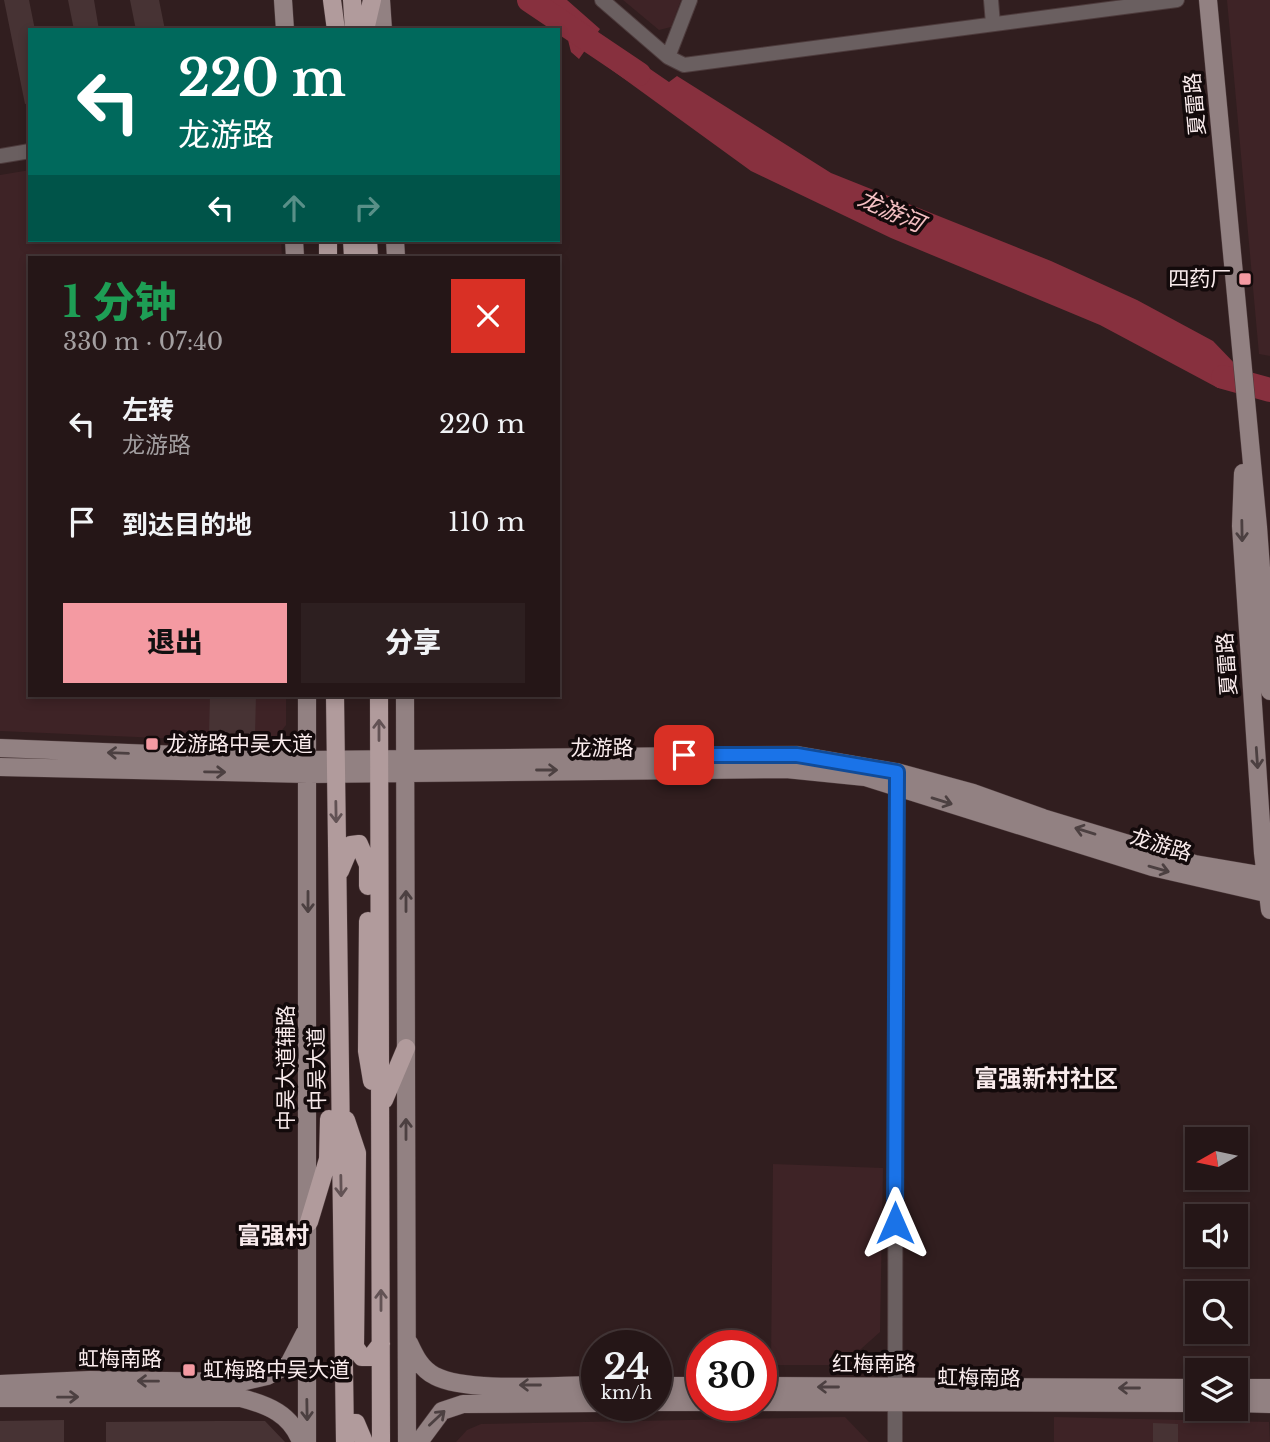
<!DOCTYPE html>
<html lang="zh">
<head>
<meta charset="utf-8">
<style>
  :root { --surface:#251617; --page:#2d1f20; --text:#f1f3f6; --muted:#a39fa1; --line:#423536; --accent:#f49aa2 }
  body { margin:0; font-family:"Libre Baskerville","Noto Sans SC",serif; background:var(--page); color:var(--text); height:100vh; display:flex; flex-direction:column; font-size:26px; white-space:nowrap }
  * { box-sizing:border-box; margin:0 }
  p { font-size:23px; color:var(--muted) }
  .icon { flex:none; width:38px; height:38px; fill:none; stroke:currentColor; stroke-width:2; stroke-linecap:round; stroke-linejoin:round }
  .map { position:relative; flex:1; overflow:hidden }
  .side { position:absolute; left:28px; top:256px; width:532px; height:441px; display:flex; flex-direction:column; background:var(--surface); border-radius:0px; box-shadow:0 4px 10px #0003,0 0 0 2px var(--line) }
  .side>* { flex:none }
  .guide { position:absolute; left:28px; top:28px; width:532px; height:214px; border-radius:0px; box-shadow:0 4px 10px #0003,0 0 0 2px var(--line); background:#00695c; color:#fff; overflow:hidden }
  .needle { width:46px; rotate:261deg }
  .controls { position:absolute; left:1185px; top:1127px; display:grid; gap:14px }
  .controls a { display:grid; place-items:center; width:63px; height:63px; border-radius:0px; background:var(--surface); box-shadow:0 4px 10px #0003,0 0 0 2px var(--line); font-size:35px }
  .speed { position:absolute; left:581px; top:1330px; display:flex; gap:14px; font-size:35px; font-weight:700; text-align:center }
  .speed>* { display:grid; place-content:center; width:91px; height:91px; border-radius:50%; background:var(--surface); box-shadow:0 4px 10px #0003,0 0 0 2px var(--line); line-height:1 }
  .speed small { font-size:18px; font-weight:400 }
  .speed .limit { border:10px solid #d22; background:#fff; color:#111 }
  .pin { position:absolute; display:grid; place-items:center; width:60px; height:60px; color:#fff; margin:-30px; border-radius:14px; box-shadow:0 4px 10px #0006 }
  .me { position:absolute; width:77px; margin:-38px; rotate:0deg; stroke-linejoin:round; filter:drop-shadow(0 0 5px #0008) }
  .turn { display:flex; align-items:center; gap:24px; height:147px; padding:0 35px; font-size:32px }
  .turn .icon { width:91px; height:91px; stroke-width:2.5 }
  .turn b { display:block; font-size:49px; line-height:60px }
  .lanes { display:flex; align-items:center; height:66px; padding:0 35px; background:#0003; justify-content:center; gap:35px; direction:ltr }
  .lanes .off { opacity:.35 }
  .round { display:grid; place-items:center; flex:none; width:74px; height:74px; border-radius:0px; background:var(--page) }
  .overview { display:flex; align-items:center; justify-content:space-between; height:119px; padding:0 35px }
  h1 { font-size:42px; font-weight:800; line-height:52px; color:#1e9e55 }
  .button { display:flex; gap:14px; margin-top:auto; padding:14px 35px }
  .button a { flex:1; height:80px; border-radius:0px; background:var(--accent); color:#111; font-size:28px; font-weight:800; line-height:80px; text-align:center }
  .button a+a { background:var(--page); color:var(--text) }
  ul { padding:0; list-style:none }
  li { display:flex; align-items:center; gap:21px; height:98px; padding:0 35px }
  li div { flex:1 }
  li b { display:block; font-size:26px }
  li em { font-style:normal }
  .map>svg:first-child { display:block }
</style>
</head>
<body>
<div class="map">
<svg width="1270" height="1442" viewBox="0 0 1270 1442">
  <rect width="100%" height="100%" fill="#311e1f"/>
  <path fill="#3e2326" d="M623,0H681L671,27L659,30Z
    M1227,0H1270V356L1259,354Z
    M30,170V240H281L282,257H30V695H286V725L272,743L0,731V175Z
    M773,1164L883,1168L880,1332L843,1365H771Z
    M845,1417L869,1442H456L467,1430L481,1424Z
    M1054,1417L1269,1422L1270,1442H1054Z"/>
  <path fill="#87303e" d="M522,0H567L600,29L579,59L571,52L568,40Z
    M618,47L669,82L677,76L831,173L1051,261L1137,300L1213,341L1238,367L1240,389L1218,388L1100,325L891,238L751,171L605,65Z"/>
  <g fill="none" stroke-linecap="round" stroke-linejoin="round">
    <path stroke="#87303e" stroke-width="24" d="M529,0L639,74
      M1223,377L1270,390"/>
  </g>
  <path fill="#473334" d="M4,0H29L35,30H30V103L25,104Z
    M68,0H94L99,30H74Z
    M130,0H159L165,30H136Z
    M210,695H256L255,735L209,734Z
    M64,1420V1442H0V1421Z
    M219,1421H265L285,1442H106V1422Z
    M1153,1423L1178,1424V1442H1153Z"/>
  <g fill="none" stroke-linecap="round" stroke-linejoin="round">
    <defs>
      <path id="street" d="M602,0L668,57L684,65L1177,0
        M991,0L993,24
        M668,57L690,0
        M0,156L30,151
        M895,1442L896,777"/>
      <path id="secondary" d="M283,0L285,30
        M381,0L383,30
        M1208,0L1258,527L1270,691
        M294,240L295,257
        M395,240L396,257
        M1243,473L1241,526L1263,853L1270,910
        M307,695V1442
        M405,695L407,1442
        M0,748L308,760L797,755L896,772L973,793L1043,818L1195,864L1270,877
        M0,767L308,774L786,769L865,777L1152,867L1270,894
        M409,1343C415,1356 421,1369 435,1376C467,1393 557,1385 597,1385
        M0,1384L90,1380L241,1382L267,1376L289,1364L305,1333
        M656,1386H702
        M761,1386L1197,1388
        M1236,1388H1270
        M0,1398H241C268,1405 291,1414 301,1442
        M656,1402H702
        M761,1402L1197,1403
        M1236,1403L1270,1404
        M419,1442L442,1411L463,1404L597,1403"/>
      <path id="primary" d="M332,0L336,30
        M352,0L354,30
        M365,30L372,0
        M328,240V257
        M352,240L353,257
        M368,240L369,257
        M335,695L345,1442
        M379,695L381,1442
        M340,871L351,845L359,844L368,865V886
        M368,921L367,1051L372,1081
        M384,1100L406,1048
        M346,1120L357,1153L355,1347L362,1357H371L381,1344
        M309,1222L328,1159L329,1119
        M345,1433L350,1423H356L364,1442"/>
    </defs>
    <use href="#street" stroke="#4d3b3c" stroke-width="16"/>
    <use href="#secondary" stroke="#4d3b3c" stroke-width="19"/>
    <use href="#primary" stroke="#4d3b3c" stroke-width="19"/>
    <use href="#street" stroke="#6a5f60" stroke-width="14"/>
    <use href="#secondary" stroke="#928182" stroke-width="18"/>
    <use href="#primary" stroke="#b19b9c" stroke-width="18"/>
  </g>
  <defs><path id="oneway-shaft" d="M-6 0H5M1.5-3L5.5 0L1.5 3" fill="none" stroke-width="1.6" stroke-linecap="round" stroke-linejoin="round" transform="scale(1.75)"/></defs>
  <g stroke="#4c4041">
    <use href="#oneway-shaft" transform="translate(1242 531) rotate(89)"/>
    <use href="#oneway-shaft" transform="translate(118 753) rotate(-178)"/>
    <use href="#oneway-shaft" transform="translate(1257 758) rotate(86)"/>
    <use href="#oneway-shaft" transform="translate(547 770)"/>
    <use href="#oneway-shaft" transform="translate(215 772) rotate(1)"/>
    <use href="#oneway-shaft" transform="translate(942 801) rotate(17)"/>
    <use href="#oneway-shaft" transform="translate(1085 831) rotate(-163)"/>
    <use href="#oneway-shaft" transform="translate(1159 869) rotate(16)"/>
    <use href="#oneway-shaft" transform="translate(406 901) rotate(-90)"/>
    <use href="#oneway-shaft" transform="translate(308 902) rotate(90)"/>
    <use href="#oneway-shaft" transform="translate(406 1129) rotate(-90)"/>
    <use href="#oneway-shaft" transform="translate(148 1381) rotate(-179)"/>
    <use href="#oneway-shaft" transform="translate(530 1385) rotate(-180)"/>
    <use href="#oneway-shaft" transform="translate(828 1387) rotate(-180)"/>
    <use href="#oneway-shaft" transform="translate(1129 1388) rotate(-180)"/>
    <use href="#oneway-shaft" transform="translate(68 1397) rotate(-1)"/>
    <use href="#oneway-shaft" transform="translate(307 1410) rotate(89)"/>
    <use href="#oneway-shaft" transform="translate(437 1418) rotate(-43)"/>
  </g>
  <g stroke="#625254">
    <use href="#oneway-shaft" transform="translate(379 730) rotate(-90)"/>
    <use href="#oneway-shaft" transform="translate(336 812) rotate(89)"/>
    <use href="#oneway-shaft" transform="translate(341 1186) rotate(89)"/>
    <use href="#oneway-shaft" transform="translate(381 1300) rotate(-90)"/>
  </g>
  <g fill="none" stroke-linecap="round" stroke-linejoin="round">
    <defs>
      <path id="route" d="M684,755H797L897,772L895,1223"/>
    </defs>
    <use href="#route" stroke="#114b97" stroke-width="18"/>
    <use href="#route" stroke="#1a73e8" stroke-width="12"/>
  </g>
  <g fill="#f49aa2" stroke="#130a0b" stroke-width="2.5">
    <rect x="1238" y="272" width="14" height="14" rx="3.5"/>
    <rect x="145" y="737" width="14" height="14" rx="3.5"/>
    <rect x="182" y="1363" width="14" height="14" rx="3.5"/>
  </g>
  <g text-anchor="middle" stroke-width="7" stroke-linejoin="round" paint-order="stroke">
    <g font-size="21" fill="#f9ebec" stroke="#130a0b">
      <text transform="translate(1195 104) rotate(-95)" y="7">夏雷路</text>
      <text transform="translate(1227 664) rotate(-94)" y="7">夏雷路</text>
      <text x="602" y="755">龙游路</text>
      <text transform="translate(1161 845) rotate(17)" y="7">龙游路</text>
      <text transform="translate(286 1068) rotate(-90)" y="7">中吴大道辅路</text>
      <text transform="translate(317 1069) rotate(-91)" y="7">中吴大道</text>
      <text x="120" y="1366">虹梅南路</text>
      <text x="874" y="1371">红梅南路</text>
      <text transform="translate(979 1378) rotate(1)" y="7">虹梅南路</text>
    </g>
    <g font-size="21" fill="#f9ebec" stroke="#130a0b" text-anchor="start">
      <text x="1231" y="286" text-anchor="end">四药厂</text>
      <text x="166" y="751">龙游路中吴大道</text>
      <text x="203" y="1377">虹梅路中吴大道</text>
    </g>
    <g font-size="23" font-style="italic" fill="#f5c1c4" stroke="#130a0b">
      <text transform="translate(891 211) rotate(24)" y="8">龙游河</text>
    </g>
    <g font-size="24" font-weight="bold" fill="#f9ebec" stroke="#130a0b">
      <text x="1046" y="1087">富强新村社区</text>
      <text x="273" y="1244">富强村</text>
    </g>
  </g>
</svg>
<div class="controls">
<a><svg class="needle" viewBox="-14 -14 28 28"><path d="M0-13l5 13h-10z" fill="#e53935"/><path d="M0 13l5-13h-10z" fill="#a39fa1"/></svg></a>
<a><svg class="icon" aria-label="sound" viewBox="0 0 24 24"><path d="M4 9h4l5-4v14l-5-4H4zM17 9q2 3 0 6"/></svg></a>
<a><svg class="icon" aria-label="search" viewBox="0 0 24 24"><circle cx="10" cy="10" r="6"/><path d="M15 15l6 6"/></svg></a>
<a><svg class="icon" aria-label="layers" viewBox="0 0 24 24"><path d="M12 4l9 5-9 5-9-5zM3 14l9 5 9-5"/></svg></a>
</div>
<div class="speed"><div>24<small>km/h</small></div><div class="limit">30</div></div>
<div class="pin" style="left:684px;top:755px;background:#d93025"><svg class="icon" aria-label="arrive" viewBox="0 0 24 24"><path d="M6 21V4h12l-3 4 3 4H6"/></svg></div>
<svg class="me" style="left:895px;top:1223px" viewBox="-20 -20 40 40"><path d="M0-17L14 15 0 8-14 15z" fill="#1a73e8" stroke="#fff" stroke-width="4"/></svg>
<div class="guide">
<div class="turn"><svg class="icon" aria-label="left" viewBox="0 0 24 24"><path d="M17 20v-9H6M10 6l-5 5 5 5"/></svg><div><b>220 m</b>龙游路</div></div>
<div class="lanes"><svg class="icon" aria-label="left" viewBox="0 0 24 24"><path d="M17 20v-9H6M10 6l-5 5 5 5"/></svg><svg class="icon off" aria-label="ahead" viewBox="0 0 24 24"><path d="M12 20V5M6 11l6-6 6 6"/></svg><svg class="icon off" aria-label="right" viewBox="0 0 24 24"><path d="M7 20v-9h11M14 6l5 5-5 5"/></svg></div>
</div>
<section class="side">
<div class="overview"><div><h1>1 分钟</h1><p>330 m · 07:40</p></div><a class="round" style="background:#d93025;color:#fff"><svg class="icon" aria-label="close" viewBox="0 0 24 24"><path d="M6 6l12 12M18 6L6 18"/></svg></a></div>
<ul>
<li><svg class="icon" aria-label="left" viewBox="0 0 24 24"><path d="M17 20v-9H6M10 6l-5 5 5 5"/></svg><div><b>左转</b><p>龙游路</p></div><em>220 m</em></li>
<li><svg class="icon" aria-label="arrive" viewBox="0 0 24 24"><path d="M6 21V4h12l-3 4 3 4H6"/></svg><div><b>到达目的地</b></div><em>110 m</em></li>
</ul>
<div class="button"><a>退出</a><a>分享</a></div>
</section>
</div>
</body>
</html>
